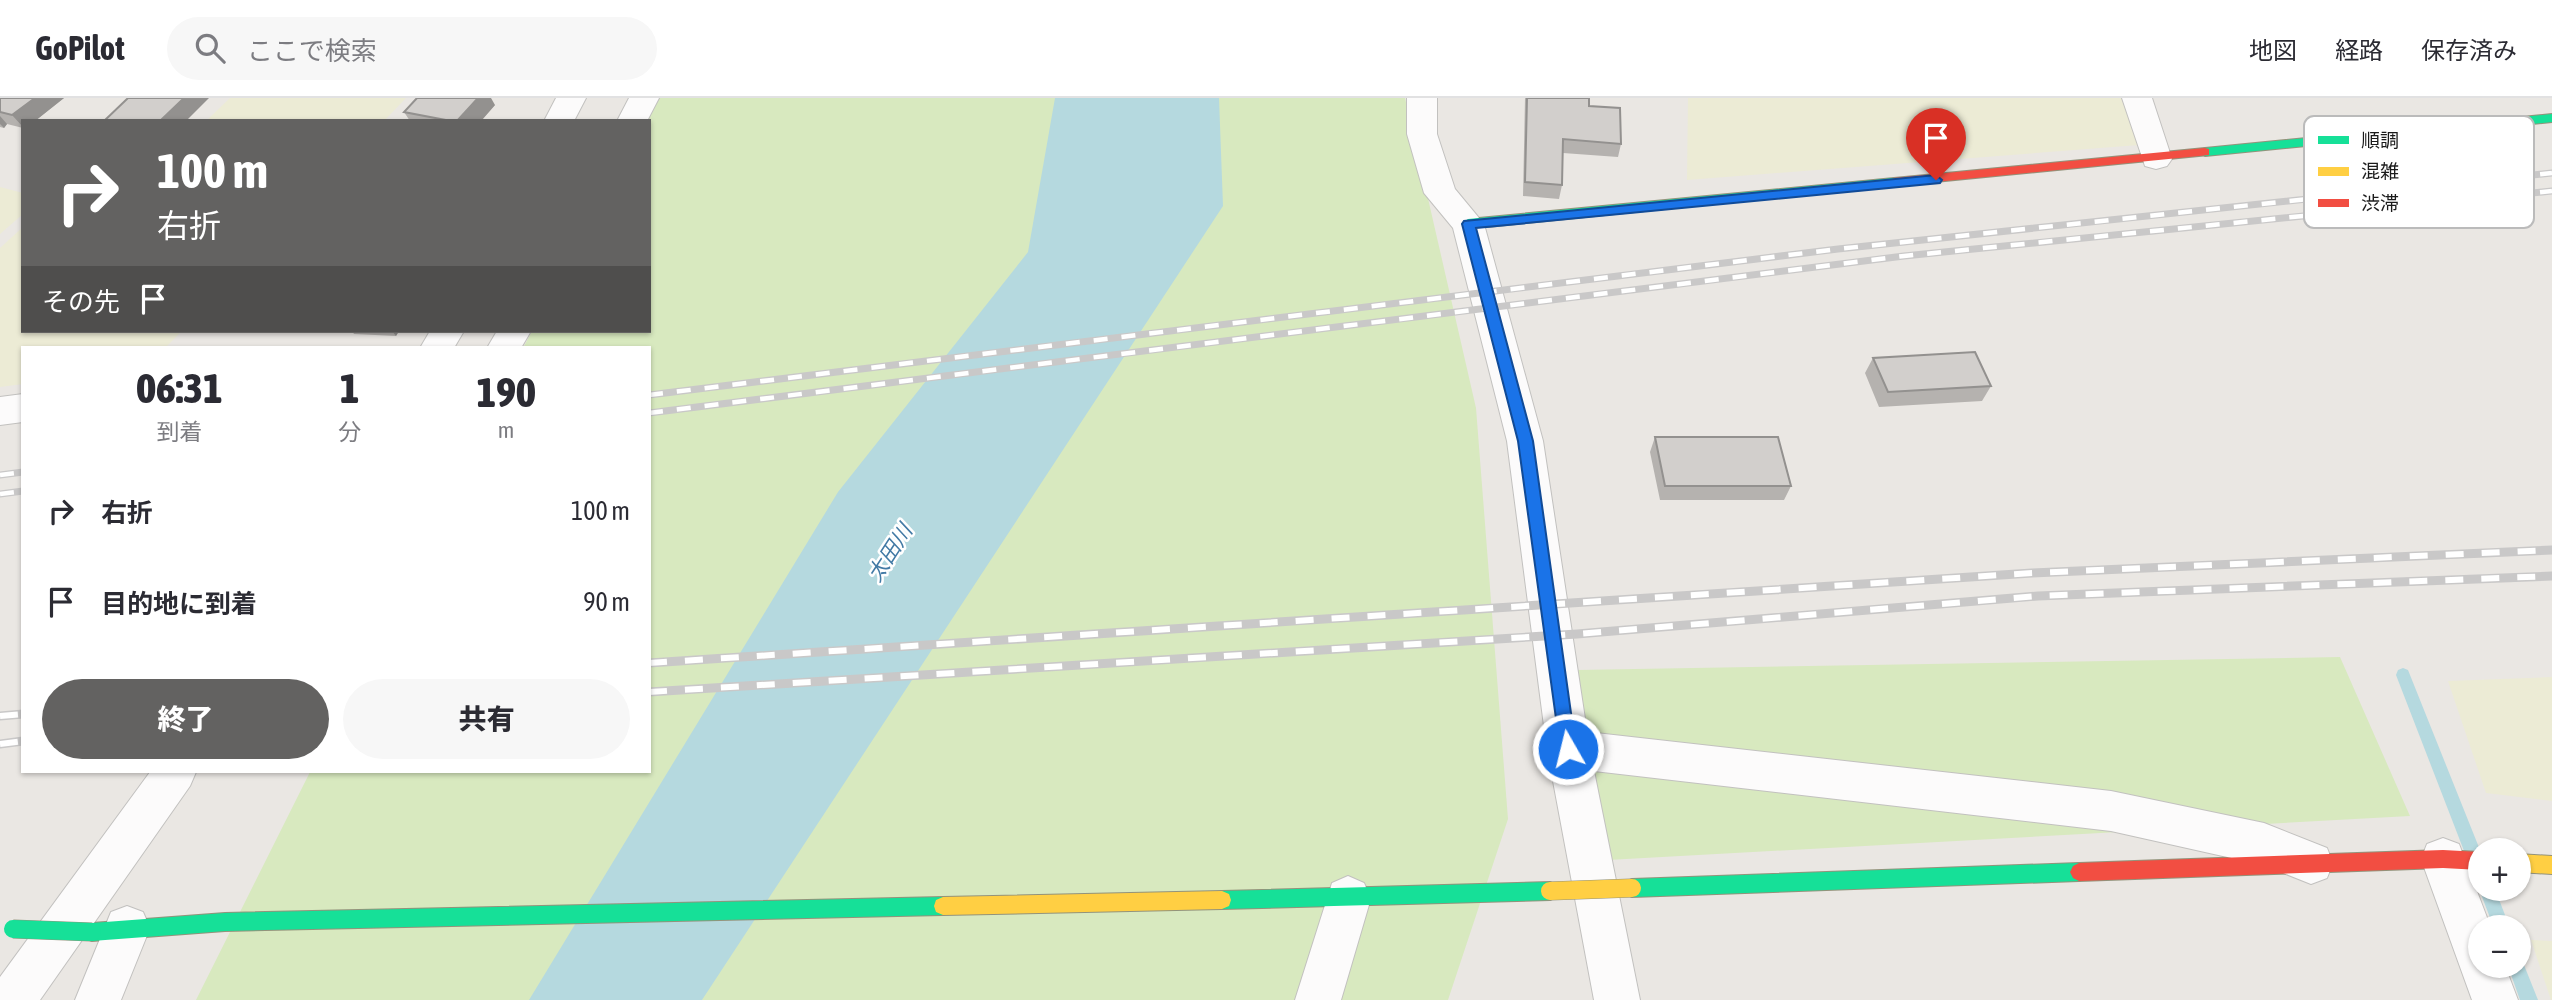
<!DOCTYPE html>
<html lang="ja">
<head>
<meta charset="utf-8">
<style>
  :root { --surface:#fff; --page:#f7f7f7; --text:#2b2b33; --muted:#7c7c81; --line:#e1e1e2; --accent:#636261 }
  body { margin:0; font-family:"Asap Condensed","Noto Sans JP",sans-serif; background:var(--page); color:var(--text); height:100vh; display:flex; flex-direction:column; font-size:26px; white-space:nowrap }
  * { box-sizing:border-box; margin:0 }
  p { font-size:23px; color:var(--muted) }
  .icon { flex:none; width:38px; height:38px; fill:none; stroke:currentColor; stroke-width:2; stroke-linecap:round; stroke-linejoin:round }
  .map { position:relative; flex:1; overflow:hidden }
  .side { position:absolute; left:21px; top:248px; width:630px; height:427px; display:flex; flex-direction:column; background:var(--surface); border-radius:0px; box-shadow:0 2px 5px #0004 }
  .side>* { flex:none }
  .hud { position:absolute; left:21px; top:21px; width:630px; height:214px; border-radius:0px; box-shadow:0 2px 5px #0004; background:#636261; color:#fff; overflow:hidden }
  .fabs { position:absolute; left:2468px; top:740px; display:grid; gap:14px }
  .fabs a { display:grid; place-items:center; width:63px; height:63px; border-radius:50%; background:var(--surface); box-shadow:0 2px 5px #0004; font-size:35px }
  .pin { position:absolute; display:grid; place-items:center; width:60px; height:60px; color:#fff; margin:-72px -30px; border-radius:50% 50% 50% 0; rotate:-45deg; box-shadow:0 0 7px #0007 }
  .pin .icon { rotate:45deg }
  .me { position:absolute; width:77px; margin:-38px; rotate:352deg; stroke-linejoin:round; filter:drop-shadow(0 0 5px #0008) }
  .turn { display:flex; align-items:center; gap:24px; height:147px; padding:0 21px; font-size:32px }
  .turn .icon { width:91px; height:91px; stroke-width:2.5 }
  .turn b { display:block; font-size:49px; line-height:60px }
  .then { display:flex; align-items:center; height:66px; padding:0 21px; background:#0003; gap:14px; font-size:26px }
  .eta { display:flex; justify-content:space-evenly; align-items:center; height:119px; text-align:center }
  .eta b { font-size:42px; font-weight:800; line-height:49px }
  .cta { display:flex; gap:14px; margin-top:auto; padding:14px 21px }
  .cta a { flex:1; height:80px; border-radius:42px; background:var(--accent); color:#fff; font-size:28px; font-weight:800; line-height:80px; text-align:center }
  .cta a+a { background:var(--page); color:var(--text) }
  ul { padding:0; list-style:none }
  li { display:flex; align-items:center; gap:21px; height:91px; padding:0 21px }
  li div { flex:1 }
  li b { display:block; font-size:26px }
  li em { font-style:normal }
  header { display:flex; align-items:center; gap:42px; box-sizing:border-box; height:98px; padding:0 35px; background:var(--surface); border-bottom:2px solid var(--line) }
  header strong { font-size:33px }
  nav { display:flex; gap:38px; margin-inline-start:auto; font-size:24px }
  .search { width:490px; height:63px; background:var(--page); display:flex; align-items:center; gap:18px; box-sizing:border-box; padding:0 24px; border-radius:38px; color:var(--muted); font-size:26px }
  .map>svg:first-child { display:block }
</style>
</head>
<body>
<header>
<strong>GoPilot</strong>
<div class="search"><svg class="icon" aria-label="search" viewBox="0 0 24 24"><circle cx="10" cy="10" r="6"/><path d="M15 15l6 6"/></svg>ここで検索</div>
<nav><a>地図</a><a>経路</a><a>保存済み</a></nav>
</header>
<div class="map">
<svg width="2552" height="902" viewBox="0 0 2552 902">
  <rect width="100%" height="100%" fill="#eae7e3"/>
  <path fill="#ecebd5" d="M230,0H406L384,23H206Z
    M1688,0H2137L2152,46L1687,82Z
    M0,89L23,95V116L0,136Z
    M23,129V233H182L165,250H23V286L0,289V150Z
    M2552,579V703L2486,695L2448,583Z
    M2531,842L2552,843V902H2551Z"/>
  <path fill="#d8e9bf" d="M649,0H1405L1476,310L1508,721L1448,902H196L310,674H649V250H523L532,233H649V23H637Z
    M2340,559L2410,718L1608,762L1577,572Z"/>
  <path fill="#b5d9df" d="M1055,0H1219L1223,108L702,902H529L838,394L1028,154Z"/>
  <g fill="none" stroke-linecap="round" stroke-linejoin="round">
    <path fill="#b5d9df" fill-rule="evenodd" d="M2403,570L2408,572L2480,752V763L2474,766L2468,763L2466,758L2396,577L2398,572Z
      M2480,789V791H2495L2510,830H2494L2479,791Z
      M2518,861L2522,862L2538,902H2520L2508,868H2518Z"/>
    <defs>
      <path id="street" d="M556,0H586L574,23H544Z
        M629,0H659L647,23H617Z
        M1407,0H1437V36L1455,91L1484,126L1543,343L1587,634L2111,693L2264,725L2327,750L2333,765L2327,780L2311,786L2263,767L2111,733L1594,673L1640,902H1594L1547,651L1507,343L1453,130L1424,95L1407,36Z
        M2122,0H2152L2172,61L2167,68L2156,71L2145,68Z
        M430,233H464L454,250H420Z
        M497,233H531L521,250H487Z
        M23,296V324L0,327V299Z
        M150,674H196L190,688L40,902H0V879Z
        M2443,740L2459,746L2491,830H2480V868H2505L2518,902H2472L2421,761L2427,746Z
        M1348,778L1364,785L1371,800L1341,902H1295L1332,785Z
        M127,808L143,814L150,830L121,902H75L111,814Z"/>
      <path id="fast" d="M2552,16V24L2205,58L2199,54L2205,50Z
        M1894,80L1900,84L1899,87L1468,131L1461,126L1468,121Z
        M2079,765L2085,768L2088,774L2085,780L2079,783L1632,799L1626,796L1623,790L1626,784L1632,781Z
        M1550,784L1556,787L1559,793L1556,799L1550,802L1222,811L1215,808L1213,802L1215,796L1222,793Z
        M943,799L950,802L952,808L950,814L943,817L225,833L92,843L85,840L83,834L85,828L92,825L225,815Z"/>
      <path id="slow" d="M2518,756L2552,758V776L2518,774Z
        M1222,793L1229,796L1231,802L1229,808L1222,811L943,817L936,814L934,808L936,802L943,799Z"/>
      <path id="jam" d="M2205,50L2209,51V57L1894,88L1888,84L1894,80Z
        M2443,752L2480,754V772L2443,770L2079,783L2073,780L2070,774L2073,768L2079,765Z"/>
    </defs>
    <use href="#street" stroke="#c2c1bf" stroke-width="2"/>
    <use href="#fast" stroke="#93937b" stroke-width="2"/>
    <use href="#slow" stroke="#93937b" stroke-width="2"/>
    <use href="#jam" stroke="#93937b" stroke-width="2"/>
    <use href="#street" fill="#fcfbfb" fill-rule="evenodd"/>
    <use href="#fast" fill="#16e098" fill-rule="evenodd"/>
    <use href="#slow" fill="#ffcf43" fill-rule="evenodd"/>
    <use href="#jam" fill="#f24e42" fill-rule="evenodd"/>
    <defs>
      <path id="rail-far1" d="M649,297L1838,151L2552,75
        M649,315L1904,158L2552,93
        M0,377L23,374
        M0,396L23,393"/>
      <path id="rail" d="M649,565L2032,475L2552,452
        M649,594L1577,536L2038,498L2552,478
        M0,618L23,616
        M0,646L23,643"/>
    </defs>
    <use href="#rail-far1" stroke="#c9c8c8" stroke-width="7"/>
    <use href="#rail" stroke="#c9c8c8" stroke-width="9"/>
    <use href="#rail-far1" stroke="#fff" stroke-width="4.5" stroke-dasharray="14" stroke-linecap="butt"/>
    <use href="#rail" stroke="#fff" stroke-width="6" stroke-dasharray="18" stroke-linecap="butt"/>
    <defs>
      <path id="fast-bridge" d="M13,831L92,834"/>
      <path id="slow-bridge" d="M1550,793L1632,790"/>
    </defs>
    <use href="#fast-bridge" stroke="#93937b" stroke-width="19" stroke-linecap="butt"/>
    <use href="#slow-bridge" stroke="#93937b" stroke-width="19" stroke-linecap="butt"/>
    <use href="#fast-bridge" stroke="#16e098" stroke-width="18"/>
    <use href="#slow-bridge" stroke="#ffcf43" stroke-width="18"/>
  </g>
  <path fill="#b5b2af" d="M0,0H64L35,23H23V30L7,26L4,30L0,29Z
    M1525,0H1589V8L1621,46L1618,59L1563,55L1562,87L1559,101L1523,98Z
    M495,7L481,23H410L404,14Z
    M352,233H399L396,238L354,236Z
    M1873,260L1991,288L1982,303L1879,309L1865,275Z
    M1655,339L1791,388L1784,402H1660L1650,354Z"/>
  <path fill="#93918f" d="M35,0H64L35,23H23V29L12,17Z
    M184,0H209L186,23H160Z
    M478,0H491L495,7L481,23H457Z
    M0,18L7,26L4,30L0,26Z
    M392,233H399L396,238Z"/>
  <path fill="#d2cfcc" stroke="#93918f" stroke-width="2" d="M0,0H35L12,17L0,14Z
    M128,0H184L160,23H104Z
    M417,0H478L457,23H451L404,14Z
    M1527,0H1589V8L1620,10L1621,46L1563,41L1562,87L1525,84Z
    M1975,254L1991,288L1888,294L1873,260Z
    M1655,339H1778L1791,388H1665Z"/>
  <path fill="#1a73e8" stroke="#114b97" stroke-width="2" d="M1936,77L1942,82L1940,85L1476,130L1533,343L1576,651L1568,659L1561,657L1518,343L1462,126L1464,123Z"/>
  <g text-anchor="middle" stroke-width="5" stroke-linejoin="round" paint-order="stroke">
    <g font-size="21" font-style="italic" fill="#427aa5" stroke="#fff">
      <text transform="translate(890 455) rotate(-57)" y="7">太田川</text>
    </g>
  </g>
  <rect x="2304" y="18" width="230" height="112" rx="10" fill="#fff" stroke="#bbb" stroke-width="2"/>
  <rect x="2318" y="38" width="31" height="8" fill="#16e098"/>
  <rect x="2318" y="69" width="31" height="9" fill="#ffcf43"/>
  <rect x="2318" y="101" width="31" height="8" fill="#f24e42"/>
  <g font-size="19" fill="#1b1b1b">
    <text x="2361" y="49">順調</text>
    <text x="2361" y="80">混雑</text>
    <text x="2361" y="112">渋滞</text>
  </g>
</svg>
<div class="fabs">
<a>+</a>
<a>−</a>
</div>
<div class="pin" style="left:1936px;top:82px;background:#d93025"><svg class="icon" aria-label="arrive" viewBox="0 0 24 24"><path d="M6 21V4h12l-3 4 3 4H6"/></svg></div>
<svg class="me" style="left:1568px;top:651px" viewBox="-20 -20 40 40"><circle r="17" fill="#1a73e8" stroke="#fff" stroke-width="3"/><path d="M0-11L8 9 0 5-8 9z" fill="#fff"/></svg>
<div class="hud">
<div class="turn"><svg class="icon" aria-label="right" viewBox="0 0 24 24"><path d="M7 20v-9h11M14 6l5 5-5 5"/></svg><div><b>100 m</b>右折</div></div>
<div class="then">その先<svg class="icon" aria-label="arrive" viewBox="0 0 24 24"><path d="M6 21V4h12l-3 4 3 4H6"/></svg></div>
</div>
<section class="side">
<div class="eta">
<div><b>06:31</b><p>到着</p></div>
<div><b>1</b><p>分</p></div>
<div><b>190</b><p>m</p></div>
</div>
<ul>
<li><svg class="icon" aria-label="right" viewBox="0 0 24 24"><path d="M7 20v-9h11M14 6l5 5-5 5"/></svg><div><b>右折</b></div><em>100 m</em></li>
<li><svg class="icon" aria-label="arrive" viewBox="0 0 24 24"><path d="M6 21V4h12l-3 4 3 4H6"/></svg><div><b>目的地に到着</b></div><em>90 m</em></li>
</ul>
<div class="cta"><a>終了</a><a>共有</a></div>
</section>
</div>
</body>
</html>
